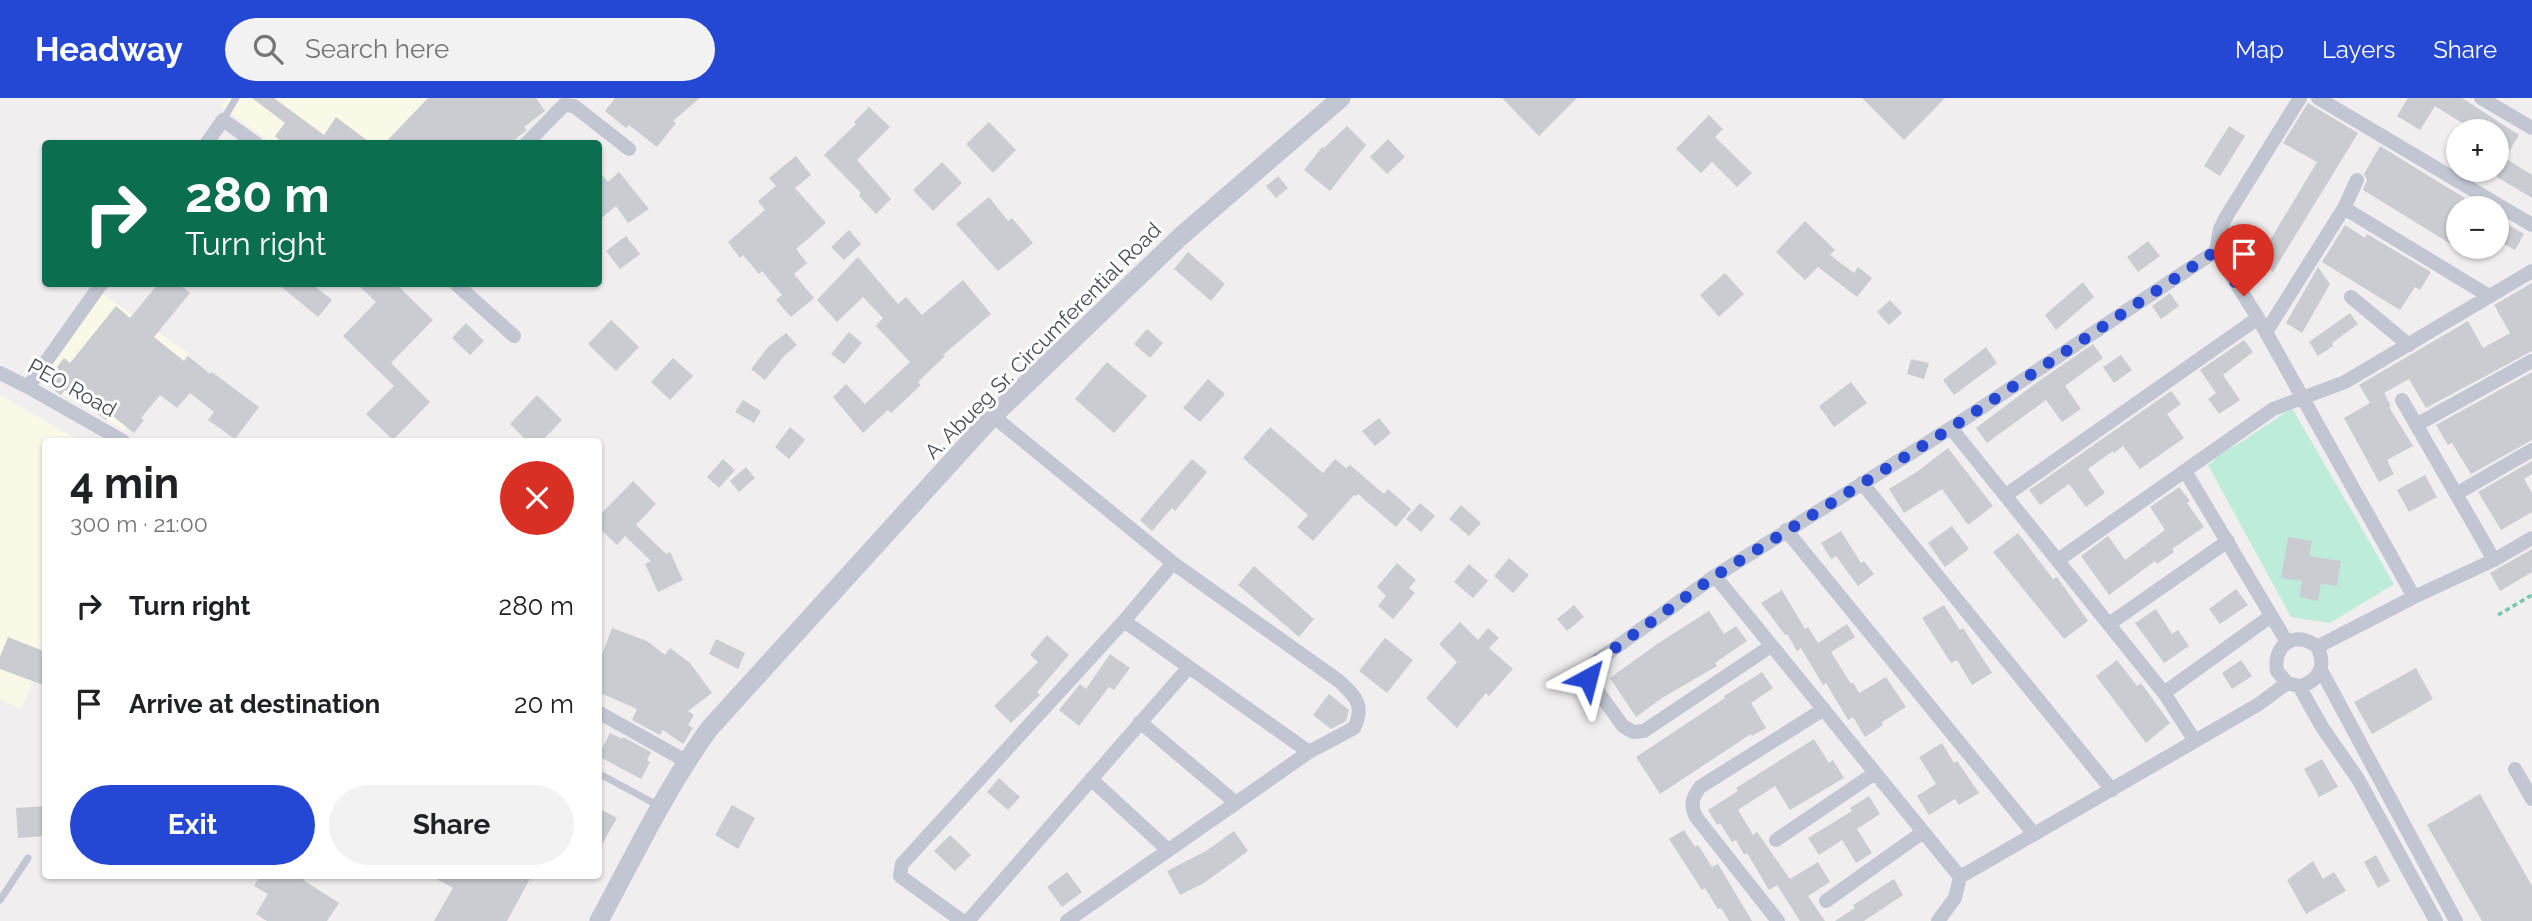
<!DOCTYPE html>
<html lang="en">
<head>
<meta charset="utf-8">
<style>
  :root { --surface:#fff; --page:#f2f2f2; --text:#202124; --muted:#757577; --accent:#2447d4 }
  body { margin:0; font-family:Raleway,sans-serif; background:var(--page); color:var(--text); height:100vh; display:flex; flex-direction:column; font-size:26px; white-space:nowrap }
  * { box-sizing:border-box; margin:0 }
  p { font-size:23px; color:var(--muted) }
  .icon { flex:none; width:38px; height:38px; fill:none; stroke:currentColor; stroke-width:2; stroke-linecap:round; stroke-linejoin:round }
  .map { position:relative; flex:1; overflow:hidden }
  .details { position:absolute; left:42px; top:340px; width:560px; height:441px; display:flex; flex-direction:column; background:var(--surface); border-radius:7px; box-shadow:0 2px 5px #0004 }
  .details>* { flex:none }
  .guide { position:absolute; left:42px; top:42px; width:560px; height:147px; border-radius:7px; box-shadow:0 2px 5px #0004; background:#0b6e4f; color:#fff; overflow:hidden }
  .tools { position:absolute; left:2446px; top:21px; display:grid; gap:14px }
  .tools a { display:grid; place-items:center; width:63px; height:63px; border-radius:50%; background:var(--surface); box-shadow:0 2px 5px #0004; font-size:35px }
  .pin { position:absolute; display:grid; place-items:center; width:60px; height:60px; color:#fff; margin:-72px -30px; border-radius:50% 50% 50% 0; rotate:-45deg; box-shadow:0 0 7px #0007 }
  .pin .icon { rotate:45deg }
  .me { position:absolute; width:77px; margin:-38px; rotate:38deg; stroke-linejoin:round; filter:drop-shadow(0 0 5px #0008) }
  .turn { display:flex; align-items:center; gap:24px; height:147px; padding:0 28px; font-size:32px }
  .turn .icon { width:91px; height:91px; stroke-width:2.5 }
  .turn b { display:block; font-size:49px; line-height:60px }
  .round { display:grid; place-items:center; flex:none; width:74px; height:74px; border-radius:37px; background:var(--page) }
  .head { display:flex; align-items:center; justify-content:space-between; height:119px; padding:0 28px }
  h1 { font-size:42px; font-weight:700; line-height:52px }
  .action { display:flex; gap:14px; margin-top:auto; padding:14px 28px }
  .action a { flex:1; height:80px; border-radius:42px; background:var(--accent); color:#fff; font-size:28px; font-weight:700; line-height:80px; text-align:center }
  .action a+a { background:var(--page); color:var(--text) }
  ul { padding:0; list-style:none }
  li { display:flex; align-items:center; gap:21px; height:98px; padding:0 28px }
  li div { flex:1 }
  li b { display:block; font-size:26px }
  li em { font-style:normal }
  header { display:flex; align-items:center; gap:42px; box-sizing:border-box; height:98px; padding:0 35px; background:var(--accent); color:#fff }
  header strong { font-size:33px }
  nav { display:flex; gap:38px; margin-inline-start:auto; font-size:24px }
  .search { width:490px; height:63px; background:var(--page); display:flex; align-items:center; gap:18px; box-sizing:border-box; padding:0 24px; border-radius:38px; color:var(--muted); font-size:26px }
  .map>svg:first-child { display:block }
</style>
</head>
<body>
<header>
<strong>Headway</strong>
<div class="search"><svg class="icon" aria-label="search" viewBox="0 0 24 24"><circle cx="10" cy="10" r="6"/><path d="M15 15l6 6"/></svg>Search here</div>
<nav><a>Map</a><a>Layers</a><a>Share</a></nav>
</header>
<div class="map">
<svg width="2532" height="823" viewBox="0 0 2532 823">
  <rect width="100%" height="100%" fill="#f0eeee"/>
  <path fill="#faf9e8" d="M228,0H493L451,46L272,45L221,9Z
    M102,196L188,255L124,332L25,274L53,254Z
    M0,297L80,343H46L45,559L21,611L0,601Z"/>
  <path fill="#beecdb" d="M2292,310L2394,486L2330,525L2291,519L2208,367L2215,362L2214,359L2240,345Z"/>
  <path fill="#cbccd2" d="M252,0H274L324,37L336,19L372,46H284L275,38L285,25Z
    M428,0H536L545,13L524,29L527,32L509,46H384Z
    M615,0H700L673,23L676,25L657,49L629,27L626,30L605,13Z
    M1502,0H1577L1539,38Z
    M1862,0H1945L1904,42Z
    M2408,0H2462L2519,37L2505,60L2532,77V100L2497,79V33H2475L2435,8L2420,32L2397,18Z
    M2308,5L2358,35L2273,174L2257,164L2317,64L2283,45Z
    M869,9L890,29L857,62L891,101L876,116L859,98L861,95L824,57L856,26L854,24Z
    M1709,17L1723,31L1715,39L1752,75L1737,89L1712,64L1701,75L1676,51Z
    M989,24L1016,52L993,75L966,46Z
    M1347,28L1366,47L1330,93L1304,72L1322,49L1324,50Z
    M2229,28L2245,38L2220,78L2204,68Z
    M1388,41L1405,59L1387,76L1370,59Z
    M2380,48L2481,110H2459V151L2363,92L2367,82L2364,76Z
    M796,58L811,77L795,90L826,125L796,151L807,165L794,176L814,200L791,219L776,202L782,197L762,173L759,176L743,157L740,160L728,144L765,112L758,103L776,88L769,80Z
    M942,64L962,85L933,113L913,92Z
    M598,73L608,84L619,74L649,111L628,125L616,108L598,123Z
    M1278,78L1288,90L1276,100L1266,88Z
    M989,99L1008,123L1012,120L1033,145L998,173L956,126Z
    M2497,120L2524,136L2515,152L2497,142Z
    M1805,123L1835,152L1830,157L1854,175L1858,169L1872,180L1857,199L1818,169L1805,182L1776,154Z
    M2345,127L2365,140L2367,136L2431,174L2420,192L2415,189L2400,212L2322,164Z
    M849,132L861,146L844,162L831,149Z
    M626,138L640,156L620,171L606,153Z
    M2148,143L2160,158L2138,174L2127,159Z
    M1188,154L1225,186L1211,203L1174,171Z
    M858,159L898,206L906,199L922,217L963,182L991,216L943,257L945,258L918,284L921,287L891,315L888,312L863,335L833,299L846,286L865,306L910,264L876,228L883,220L863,199L837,224L817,202Z
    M2318,169L2330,186L2302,235L2286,225Z
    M1725,175L1744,196L1719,219L1700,197Z
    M2083,184L2094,199L2056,232L2045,217Z
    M2532,185V253L2426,310L2409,281L2384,295L2391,308L2389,309L2413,348L2387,362L2394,376L2379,384L2344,320L2370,305L2359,287L2468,223L2483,250L2510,235L2494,207Z
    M158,186H179L190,195L154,239L184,263L188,258L210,276L212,274L259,309L235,341L208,322L214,314L190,295L177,310L160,297L141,320L144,322L134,335L110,316L106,322L65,292L61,297L44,285L64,260L70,265L116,208L130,220Z
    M278,186H312L332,202L318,219Z
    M357,186H396L433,222L391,265L430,304L393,342L366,316L394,288L343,238L376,204Z
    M2170,195L2179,208L2161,221L2152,208Z
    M1890,202L1902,215L1889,227L1877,214Z
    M2350,215L2358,226L2332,245L2333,248L2318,258L2309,244Z
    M611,222L639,249L616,273L588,246Z
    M466,225L484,243L470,257L452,240Z
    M1147,231L1163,245L1150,260L1134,246Z
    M849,234L862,245L844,266L831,256Z
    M786,235L797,247L784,258L765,282L751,271L768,249Z
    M2244,242L2253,254L2223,277L2240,302L2219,316L2208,301L2216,295L2200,272Z
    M2093,246L2103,260L2065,288L2081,311L2062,324L2046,302L1987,345L1976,330L2036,285Z
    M1986,249L1997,265L1954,297L1943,282Z
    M2121,257L2132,272L2114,285L2103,269Z
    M673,260L693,278L670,302L651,284Z
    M1911,261L1929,265L1924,281L1907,276Z
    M1107,264L1147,298L1114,335L1075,301Z
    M2532,274V342L2471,376L2452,345L2448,347L2436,327Z
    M1208,281L1225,296L1200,324L1183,310Z
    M1851,284L1867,305L1834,329L1819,308Z
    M2171,293L2181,306L2167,316L2184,340L2140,371L2123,348L2114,355L2113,353L2088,371L2105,395L2086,409L2069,386L2040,407L2029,392Z
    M537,297L562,322L542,343H527L510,326Z
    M743,302L761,313L754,325L735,314Z
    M1379,320L1391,335L1375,348L1362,333Z
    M790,329L805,342L789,361L775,349Z
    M1270,329L1323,375L1335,361L1346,370L1350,367L1384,396L1388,391L1411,411L1396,429L1358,396L1356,398L1354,397L1313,443L1297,429L1308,417L1243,360Z
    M1948,350L1993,408L1968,427L1942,391L1904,415L1889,391L1918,373Z
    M723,361L735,372L719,390L707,379Z
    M1192,361L1207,374L1175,413L1172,410L1152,433L1140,422Z
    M2532,363V376L2524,381L2532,395V414L2501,432L2478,394Z
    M746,369L755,380L739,394L730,383Z
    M2425,377L2437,399L2409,414L2397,392Z
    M633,383L656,406L636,427L666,456L670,454L683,482L658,494L645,466L651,463L625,438L617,447L598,429V419Z
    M2179,389L2190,403L2187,405L2204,429L2172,451L2174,454L2157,466L2155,463L2109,497L2081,458L2108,438L2125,462L2165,432L2150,409Z
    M1420,405L1435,418L1421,434L1406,421Z
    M1461,407L1481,425L1469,438L1449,421Z
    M1952,428L1969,451L1945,469L1928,445Z
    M1841,433L1861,465L1864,463L1874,476L1858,488L1836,458L1831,461L1821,445Z
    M2018,435L2053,481L2057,479L2088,523L2064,541L1993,454Z
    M2288,439L2312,443L2309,458L2341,463L2337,488L2321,486L2318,503L2299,499L2302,483L2281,480Z
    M2532,451V474L2500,493L2490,475Z
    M1509,460L1529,477L1513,495L1494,478Z
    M1397,465L1416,482L1409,490L1415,495L1393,521L1378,508L1386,498L1377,489Z
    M1469,466L1488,483L1473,500L1454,484Z
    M1254,468L1314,521L1299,539L1238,487Z
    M2236,491L2248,507L2220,526L2209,511Z
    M1782,492L1805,531L1808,529L1818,545L1847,526L1855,539L1831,554L1851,586L1853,584L1859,595L1886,579L1906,609L1882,624L1883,627L1865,639L1853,619L1848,622L1826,585L1823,587L1801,550L1797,553L1787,536L1785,537L1761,505Z
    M1574,507L1584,519L1567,533L1557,521Z
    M1944,507L1960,532L1963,530L1992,575L1972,587L1957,562L1951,565L1922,520Z
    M2156,511L2172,536L2178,532L2189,548L2164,565L2135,525Z
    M1709,513L1724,536L1736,528L1747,543L1715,565L1717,568L1662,600L1636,619L1610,580L1660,544Z
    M1460,524L1478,542L1488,530L1499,540L1489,550L1513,571L1489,598L1486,595L1457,630L1426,600L1457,564L1439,546Z
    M612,530L647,543L665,557L670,550L690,565L712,595L688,613L694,617L688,627L693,630L683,646L663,632L660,637L632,622L637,611L598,594V567Z
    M1047,537L1069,557L1037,594L1040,597L1011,625L994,608L1038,564L1030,557Z
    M8,539L46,554V588L0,571V559Z
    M1385,540L1413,562L1387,595L1359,573Z
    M716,541L745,555L738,571L709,556Z
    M1110,556L1130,570L1114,592L1109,589L1079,628L1059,612L1080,586L1086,591Z
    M2117,562L2137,588L2141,585L2170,625L2146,645L2096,578Z
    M2241,562L2252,578L2232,591L2222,575Z
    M2416,570L2433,601L2372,636L2354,604Z
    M1762,574L1773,590L1751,605L1766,630L1752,638L1751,636L1660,696L1636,659L1725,600L1724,598Z
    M1329,596L1349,612L1346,623L1331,631L1313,617Z
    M610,635L622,641L623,639L651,654L647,662L650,664L641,681L598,658Z
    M1814,641L1829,665L1833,662L1844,680L1790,712L1775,688L1738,712L1753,737L1757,734L1790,781L1818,764L1830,784L1808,798L1825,823H1800L1777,787L1769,792L1747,755L1744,757L1736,742L1732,744L1720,725L1717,727L1708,712L1738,693L1736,690Z
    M1942,645L1954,665L1957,663L1979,695L1959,707L1955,701L1929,717L1917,698L1936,686L1919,659Z
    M2322,661L2338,689L2319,699L2304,671Z
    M999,680L1020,699L1008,712L987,694Z
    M2480,696L2532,788V823H2482L2427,727Z
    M1869,698L1880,716L1857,731L1872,755L1856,765L1842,742L1819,757L1808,740L1852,713L1850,710Z
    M732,707L755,720L738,751L715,737Z
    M46,708V738L18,740L16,710Z
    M598,710L617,720L598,753Z
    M1684,732L1695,749L1698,747L1712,769L1718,766L1752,823H1729L1721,810L1718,811L1705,790L1702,792L1669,741Z
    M1234,733L1248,753L1204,785L1180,797L1167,773L1206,753Z
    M950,737L971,757L955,773L934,753Z
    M2376,757L2390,783L2378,790L2364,764Z
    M2313,763L2323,781L2334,774L2346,793L2306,816L2287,782Z
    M1067,774L1082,794L1062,809L1047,789Z
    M261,777H306L303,782L339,805L327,823H267L256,816L268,796L254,788Z
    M429,777H532L507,823H434L453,790Z
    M1894,781L1903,797L1864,823H1835L1855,810L1853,807Z"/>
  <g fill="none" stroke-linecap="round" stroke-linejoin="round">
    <path stroke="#79c7b3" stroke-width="3.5" stroke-dasharray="5 3.5" stroke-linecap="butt" d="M2498,517L2532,497"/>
    <path stroke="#c2c6d2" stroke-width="7" d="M223,22L236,0
      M598,675L659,708
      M0,802L28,760"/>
    <path stroke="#c2c6d2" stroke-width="14" d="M2300,0L2226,119L2220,131L2216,153L2258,220L2414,499L2317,549
      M2318,0L2532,127
      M2481,0L2532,30
      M206,46L223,22L257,46
      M526,46L564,7L574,8L629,51
      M2344,110L2489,198
      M456,186L514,238
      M2351,199L2409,247
      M2266,234L2344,110L2357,82
      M0,275L28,289L123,343
      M28,289L101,186
      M2402,302L2494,462
      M993,318L1173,465L1339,583C1356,599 1365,607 1354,630L1309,654L1067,823
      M2416,327L2532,263
      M1951,330L2164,595L2195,643
      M2185,373L2287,544
      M1862,385L2112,692
      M2456,396L2532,352
      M2006,397L2258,220
      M1786,432L2034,736
      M2058,462L2273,311L2345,284L2532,173
      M1715,478L1960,779
      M2414,499L2494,462L2532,440
      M1124,523L1309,654
      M2109,526L2228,443
      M1771,548L1644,633L1633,634L1623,628L1588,580L1589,573L1594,565L1715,478L1951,330L2216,153
      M2321,572L2456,823
      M2299,588C2319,584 2327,567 2317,549C2296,531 2272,547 2277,573L2287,585L2299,588L2322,629L2358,681L2436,823
      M2164,595L2271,518
      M598,614L686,663
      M1140,624L1236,705
      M2515,671L2532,701
      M1091,681L1168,752
      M1776,742L1875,675
      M1826,803L1923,734
      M962,823L900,778L902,766L1124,523L1173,465
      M968,823L1189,569
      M1778,823L1696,719C1690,707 1692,700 1700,689L1824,611
      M1938,823L1955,800L1960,779L2259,606L2287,585"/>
    <path stroke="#c2c6d2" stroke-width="19" d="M599,823C634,758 666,691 709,631L993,318L1180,139L1341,0"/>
  </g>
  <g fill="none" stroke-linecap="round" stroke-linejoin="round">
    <path stroke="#2447d4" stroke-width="12" stroke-dasharray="0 21.6" d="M1588,580L1589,573L1594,565L1715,478L1951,330L2216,153L2244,198"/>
  </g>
  <g text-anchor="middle" stroke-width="6" stroke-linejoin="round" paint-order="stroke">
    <g font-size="21" fill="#474d5a" stroke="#fff">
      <text transform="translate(1043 243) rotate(-45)" y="7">A. Abueg Sr. Circumferential Road</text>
      <text transform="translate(72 290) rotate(29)" y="7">PEO Road</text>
    </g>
  </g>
</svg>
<div class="tools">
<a>+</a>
<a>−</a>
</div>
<div class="pin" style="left:2244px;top:198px;background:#d93025"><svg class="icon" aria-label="arrive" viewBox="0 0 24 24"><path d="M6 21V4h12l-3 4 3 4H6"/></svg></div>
<svg class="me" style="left:1588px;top:580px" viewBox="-20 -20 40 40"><path d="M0-17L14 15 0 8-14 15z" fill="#2447d4" stroke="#fff" stroke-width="4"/></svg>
<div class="guide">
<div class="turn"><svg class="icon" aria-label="right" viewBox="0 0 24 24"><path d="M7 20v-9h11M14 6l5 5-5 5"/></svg><div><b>280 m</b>Turn right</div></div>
</div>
<section class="details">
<div class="head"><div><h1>4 min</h1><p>300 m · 21:00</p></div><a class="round" style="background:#d93025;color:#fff"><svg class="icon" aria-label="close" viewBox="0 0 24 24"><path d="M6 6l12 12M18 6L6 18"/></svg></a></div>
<ul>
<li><svg class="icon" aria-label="right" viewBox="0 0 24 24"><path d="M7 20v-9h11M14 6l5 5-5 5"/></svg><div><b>Turn right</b></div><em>280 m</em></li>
<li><svg class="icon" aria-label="arrive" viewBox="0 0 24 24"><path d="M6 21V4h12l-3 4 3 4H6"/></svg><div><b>Arrive at destination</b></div><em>20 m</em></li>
</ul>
<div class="action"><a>Exit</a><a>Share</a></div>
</section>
</div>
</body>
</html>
